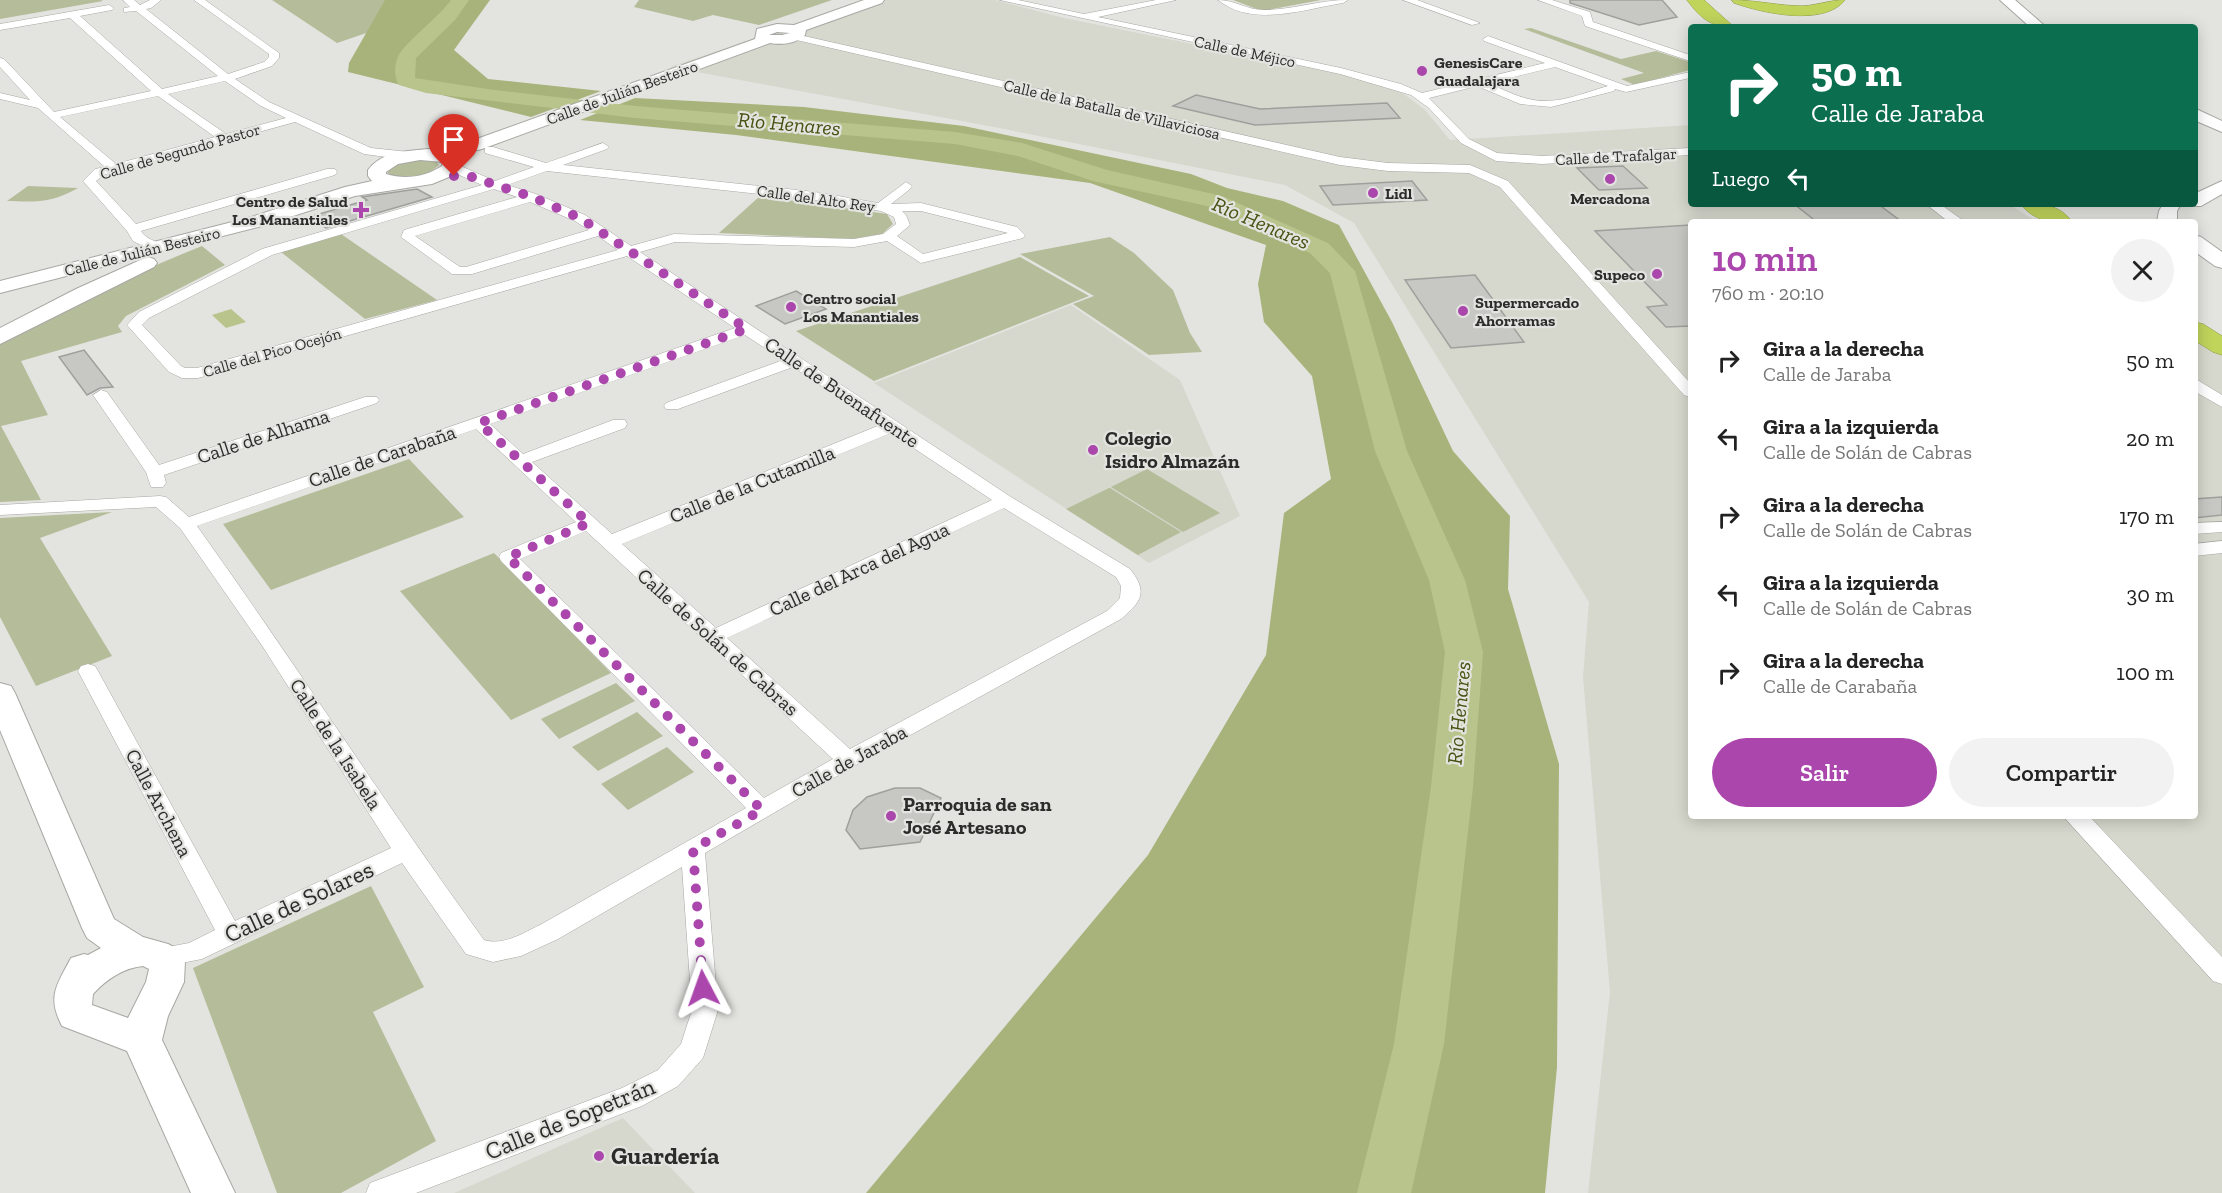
<!DOCTYPE html>
<html lang="es">
<head>
<meta charset="utf-8">
<style>
  :root { --surface:#fff; --page:#f2f2f2; --text:#222; --muted:#767676; --accent:#aa46ac }
  body { margin:0; font-family:"Zilla Slab",serif; background:var(--page); color:var(--text); height:100vh; display:flex; flex-direction:column; font-size:22px; white-space:nowrap }
  * { box-sizing:border-box; margin:0 }
  p { font-size:20px; color:var(--muted) }
  .icon { flex:none; width:33px; height:33px; fill:none; stroke:currentColor; stroke-width:2; stroke-linecap:round; stroke-linejoin:round }
  .map { position:relative; flex:1; overflow:hidden }
  .side { position:absolute; left:1688px; top:219px; width:510px; height:600px; display:flex; flex-direction:column; background:var(--surface); border-radius:6px; box-shadow:0 3px 15px #0003 }
  .side>* { flex:none }
  .banner { position:absolute; left:1688px; top:24px; width:510px; height:183px; border-radius:6px; box-shadow:0 3px 15px #0003; background:#0b6e4f; color:#fff; overflow:hidden }
  .pin { position:absolute; display:grid; place-items:center; width:51px; height:51px; color:#fff; margin:-62px -26px; border-radius:50% 50% 50% 0; rotate:-45deg; box-shadow:0 0 6px #0007 }
  .pin .icon { rotate:45deg }
  .me { position:absolute; width:66px; margin:-33px; rotate:356deg; stroke-linejoin:round; filter:drop-shadow(0 0 4px #0008) }
  .turn { display:flex; align-items:center; gap:21px; height:126px; padding:0 24px; font-size:27px }
  .turn .icon { width:78px; height:78px; stroke-width:2.5 }
  .turn b { display:block; font-size:42px; line-height:51px }
  .then { display:flex; align-items:center; height:57px; padding:0 24px; background:#0003; gap:12px; font-size:22px }
  .round { display:grid; place-items:center; flex:none; width:63px; height:63px; border-radius:32px; background:var(--page) }
  .headline { display:flex; align-items:center; justify-content:space-between; height:102px; padding:0 24px }
  h1 { font-size:36px; font-weight:600; line-height:45px; color:var(--accent) }
  .primary-button { display:flex; gap:12px; margin-top:auto; padding:12px 24px }
  .primary-button a { flex:1; height:69px; border-radius:36px; background:var(--accent); color:#fff; font-size:24px; font-weight:600; line-height:69px; text-align:center }
  .primary-button a+a { background:var(--page); color:var(--text) }
  ul { padding:0; list-style:none }
  li { display:flex; align-items:center; gap:18px; height:78px; padding:0 24px }
  li div { flex:1 }
  li b { display:block; font-size:22px }
  li em { font-style:normal }
  .map>svg:first-child { display:block }
</style>
</head>
<body>
<div class="map">
<svg width="2222" height="1193" viewBox="0 0 2222 1193">
  <rect width="100%" height="100%" fill="#e3e4df"/>
  <path fill="#d6d8cd" d="M867,0H995L1064,18L1357,77L1404,94L1425,110L1450,140L1690,125V204H2009L2037,222H1690V816H2194L2195,323L2222,341V1193H1588L1610,992L1583,677L1589,602L1354,223L1285,185L994,127L670,67Z
    M1071,305L1180,380L1240,516L1149,563L874,383Z
    M623,1118L695,1193H454Z"/>
  <path fill="#b5bc9a" d="M0,0H101L103,1L0,19Z
    M272,0H386L384,27L337,43Z
    M639,0H832L759,25L713,15L693,21L634,7Z
    M1233,0H1321L1262,11Z
    M1531,28L1621,59L1656,51L1690,62V70L1635,85L1621,79L1644,73L1524,29Z
    M413,159L435,160L439,165C428,177 399,183 387,172L390,166Z
    M28,186L78,188C52,203 36,202 7,201Z
    M760,196L887,214L893,224L882,234L852,239L719,233Z
    M341,234L437,300L365,319L281,252Z
    M1110,237L1134,253L1173,290L1190,333L1202,352L1149,355L1073,304L1094,296L1020,254Z
    M202,246L225,265L126,316L118,326L122,332L21,361L48,415L1,426L41,500L0,502V345C66,308 131,274 202,246Z
    M1020,257L1089,296L874,381L796,331Z
    M409,459L464,517L271,590L223,524Z
    M1147,469L1220,513L1183,532L1111,487Z
    M1109,488H1110L1181,532L1138,555L1066,509Z
    M112,512L40,538L112,656L36,686L0,617V518Z
    M494,553L611,673L511,720L400,591Z
    M616,683L635,701L559,739L541,719Z
    M637,712L663,736L598,771L572,747Z
    M667,747L694,772L628,810L601,784Z
    M371,886L424,987L373,1012L436,1141L341,1193H277L193,968Z"/>
  <path fill="#a8b37b" d="M385,0H490L454,50L488,79L601,91L531,117L348,72L349,63Z
    M635,98L804,107L964,126L1191,174L1227,188L1283,201L1339,225L1392,322L1453,451L1510,516L1508,589L1559,764L1557,1067L1545,1193H866L1148,855L1266,655L1284,513L1331,479L1312,376L1264,322L1258,284L1266,245L1090,183L736,135L580,120Z"/>
  <path fill="#b9c48c" d="M231,309L246,322L226,328L212,315Z"/>
  <g fill="none" stroke-linecap="round" stroke-linejoin="round">
    <path fill="#b9c48c" fill-rule="evenodd" d="M451,0H469L455,20L416,58L415,78L487,89L635,106L955,132L1022,143L1107,170L1222,196L1328,243L1355,271L1407,451L1465,580L1483,652L1473,787L1444,1044L1411,1193H1357L1394,1044L1431,787L1445,652L1429,580L1375,451L1330,273L1310,253L1207,206L1093,181L1018,156L955,144L635,118L426,93L399,85C394,78 394,65 398,57C402,45 440,16 451,0Z"/>
  </g>
  <path fill="#c7c8c4" stroke="#9fa09c" stroke-width="1.5" d="M1570,0H1662L1677,17L1639,25L1570,3Z
    M1196,95L1260,109L1387,103L1400,118L1255,125L1173,106Z
    M1623,166L1647,188L1599,190L1577,168Z
    M1412,181L1427,200L1333,205L1320,186Z
    M417,189L432,197L326,228L309,217L367,200L362,197Z
    M1794,204H1878L1902,222H1817Z
    M1690,225V326L1666,327L1647,307L1667,305L1595,231Z
    M1475,275L1524,342L1451,348L1405,280Z
    M796,291L826,309L785,324L756,306Z
    M84,350L113,387L100,388L87,395L59,357Z
    M2222,497V515L2194,518V499Z
    M895,788H920L941,798L920,842L860,849L846,830L853,810L867,797Z"/>
  <g fill="none" stroke-linecap="round" stroke-linejoin="round">
    <defs>
      <path id="street" d="M123,0H134L140,5L150,0H161L151,8L146,9L228,74L264,62L269,57V54L194,0H205L279,53V58L272,66L235,79L269,102L371,148L409,152L415,156L409,160L364,154L295,122L103,175L96,181L136,224L327,169H335L337,172L335,175L141,231C146,240 157,240 163,247L161,250H151L133,241L127,231L83,181L95,169L105,167L38,108L0,99V93L30,100L0,67V58L4,59L54,112L151,91L70,18L0,30V24L109,5L114,8L112,10L80,16L162,89L218,76L136,11L124,12V8L130,7ZM225,81L261,106L286,118L226,134L168,94ZM158,96L215,137L116,164L60,117Z
        M1000,0H1018L1084,14L1156,0H1176L1098,17L1341,68L1401,84L1422,93L1545,63L1484,41L1483,39L1488,36L1627,86L1690,72V78L1626,92L1615,89L1614,91L1551,107L1520,104L1477,86L1429,98L1469,139L1497,153L1542,156L1690,148V155L1542,164L1496,161L1461,143L1429,108L1411,95L1340,74ZM1555,67L1608,86C1583,93 1555,106 1529,99C1515,96 1502,89 1489,83Z
        M1218,0C1235,0 1247,10 1264,10C1292,10 1319,0 1348,0L1343,3C1304,9 1253,28 1218,0Z
        M1403,0H1417L1480,23L1472,25Z
        M1538,0H1552L1590,12L1593,22L1690,55V61L1585,26L1582,16Z
        M795,34L1340,157L1388,163L1470,165L1508,181L1690,383V397L1684,395L1500,187L1469,173L1388,171L1340,165L792,39L790,37Z
        M603,143L609,147L607,149L563,165L815,192L878,203L906,182L912,186L910,189L891,204L921,203L1017,227L1025,235L1023,238L921,263L887,241L854,247L675,242L640,252L1011,497L1130,569C1148,592 1142,601 1121,619L856,765L705,853L718,1010L703,1058L678,1086L642,1106L416,1193H366L370,1183L622,1088L658,1070L681,1044L692,1010L682,867L558,939L521,956L493,962L466,954L402,863L202,959L161,967L152,964L148,957L152,950L189,943L215,930L78,671L81,666L88,664L95,666L98,671L235,921L391,848L263,647L180,528L156,507L0,515V505L160,496L166,497L189,517L735,328L627,256L198,378H182L169,372L127,325L139,312L262,249L482,185L448,170V164H456L495,181L534,167L485,153V147H493L546,163ZM547,171L815,200L881,211L894,217L896,224L883,234L854,239L674,234L631,246L585,215L536,194L507,185ZM494,189L517,197L404,230L401,237L452,274H472L598,236L618,250L197,368H185L181,366L142,325L149,318L272,255ZM530,202L575,221L589,230L466,267H460L415,236ZM902,211H921L1008,233L923,254L897,236L910,225L906,215ZM745,335L783,360L666,403L664,406L666,409H678L793,367L880,425L612,534L532,462L625,428L627,424L625,420H613L523,454L490,424ZM476,429L576,522L501,553L499,557L501,561L746,808L540,925C523,933 504,946 484,940C385,804 295,663 197,526ZM891,433L992,500L716,628L622,544ZM1004,508L1116,577L1121,586L1120,598L1107,611L850,749L727,638ZM586,531L833,759L764,798L520,559Z
        M1926,204H1940L1965,222H1949Z
        M2194,378L2222,395V407L2194,391Z
        M101,390L107,392L159,465L365,397H377L379,400L377,403L164,475L166,483L163,487H151L146,472L93,395Z
        M2222,522V532L2194,534V523Z
        M2222,541V553L2194,556V544Z
        M2063,816H2089L2222,957V984L2213,981Z"/>
      <path id="secondary" d="M864,0H884L882,3L806,30L805,35C795,44 782,45 770,43L482,149L455,155L461,161L459,169L449,177L432,184L355,196L262,226L0,293V281L248,218L345,187L372,181L368,176V170C382,151 408,151 429,149C443,149 458,144 471,141L755,39L757,29L777,24L794,25ZM777,32L790,33L782,35H769ZM420,160L443,162L442,166C425,177 405,180 386,174V172L398,164Z
        M2000,0H2015L2046,27H2030Z
        M2194,108L2222,121V132L2194,120Z
        M2222,181V194L2201,206H2187L2186,204H2194V194Z
        M2163,204H2181L2177,211V222H2157L2159,211Z
        M2194,235L2201,237L2222,252V268L2215,266L2194,251Z
        M147,257L154,259L157,263L154,267L0,344V328L76,289Z
        M0,683L11,686L15,693L114,919L143,937L168,944L179,950L185,961L184,982L168,1016L162,1040L235,1193H191L127,1051L62,1026C47,997 56,986 71,958L84,954L88,955L101,948L87,938L82,928L0,730ZM143,966L149,969L146,982L128,1018L92,1005L93,994C107,979 123,968 143,966Z"/>
      <path id="highway" d="M1687,0H1704L1734,27C1711,27 1701,19 1687,0Z
        M1732,0C1756,0 1779,6 1803,6C1818,5 1830,0 1845,0C1824,27 1762,13 1734,3Z
        M2021,204C2041,204 2060,204 2072,222C2052,222 2034,222 2021,204Z
        M2194,322L2203,324L2222,336V355L2213,352L2194,340Z"/>
    </defs>
    <use href="#street" stroke="#a7a7a3" stroke-width="1"/>
    <use href="#secondary" stroke="#a7a7a3" stroke-width="2"/>
    <use href="#highway" stroke="#8c994a" stroke-width="1"/>
    <use href="#street" fill="#fff" fill-rule="evenodd"/>
    <use href="#secondary" fill="#fff" fill-rule="evenodd"/>
    <use href="#highway" fill="#c0d35b" fill-rule="evenodd"/>
  </g>
  <g fill="none" stroke-linecap="round" stroke-linejoin="round">
    <path stroke="#aa46ac" stroke-width="10" stroke-dasharray="0 18" d="M454,176L472,177L532,197L580,218L747,329L479,423L589,523L508,557L762,810L693,849L703,988"/>
  </g>
  <g fill="#aa46ac" stroke="#e3e4df" stroke-width="2">
    <circle cx="1422" cy="71" r="6"/>
    <circle cx="1610" cy="179" r="6"/>
    <circle cx="1373" cy="193" r="6"/>
    <path d="M358 201h6v6h6v6h-6v6h-6v-6h-6v-6h6z"/>
    <circle cx="1657" cy="274" r="6"/>
    <circle cx="791" cy="307" r="6"/>
    <circle cx="1463" cy="311" r="6"/>
    <circle cx="1093" cy="450" r="6"/>
    <circle cx="891" cy="816" r="6"/>
    <circle cx="599" cy="1156" r="6"/>
  </g>
  <g text-anchor="middle" stroke-width="4.5" stroke-linejoin="round" paint-order="stroke">
    <g font-size="16" fill="#2c2d2b" stroke="#e3e4df">
      <text transform="translate(1245 51) rotate(12)" y="6">Calle de Méjico</text>
      <text transform="translate(622 92) rotate(-20)" y="6">Calle de Julián Besteiro</text>
      <text transform="translate(1112 109) rotate(13)" y="6">Calle de la Batalla de Villaviciosa</text>
      <text transform="translate(180 151) rotate(-16)" y="6">Calle de Segundo Pastor</text>
      <text transform="translate(1616 156) rotate(-3)" y="6">Calle de Trafalgar</text>
      <text transform="translate(816 198) rotate(8)" y="6">Calle del Alto Rey</text>
      <text transform="translate(142 251) rotate(-14)" y="6">Calle de Julián Besteiro</text>
      <text transform="translate(272 352) rotate(-16)" y="6">Calle del Pico Ocejón</text>
    </g>
    <g font-size="16" font-weight="bold" fill="#2c2d2b" stroke="#e3e4df" text-anchor="start">
      <text x="1434" y="68">GenesisCare<tspan x="1434" dy="18">Guadalajara</tspan></text>
      <text x="1385" y="199">Lidl</text>
      <text x="1610" y="204" text-anchor="middle">Mercadona</text>
      <text x="348" y="207" text-anchor="end">Centro de Salud<tspan x="348" dy="18">Los Manantiales</tspan></text>
      <text x="1645" y="280" text-anchor="end">Supeco</text>
      <text x="803" y="304">Centro social<tspan x="803" dy="18">Los Manantiales</tspan></text>
      <text x="1475" y="308">Supermercado<tspan x="1475" dy="18">Ahorramas</tspan></text>
    </g>
    <g font-size="20" fill="#2c2d2b" stroke="#e3e4df">
      <text transform="translate(842 392) rotate(34)" y="7">Calle de Buenafuente</text>
      <text transform="translate(263 436) rotate(-18)" y="7">Calle de Alhama</text>
      <text transform="translate(382 456) rotate(-19)" y="7">Calle de Carabaña</text>
      <text transform="translate(752 484) rotate(-22)" y="7">Calle de la Cutamilla</text>
      <text transform="translate(859 569) rotate(-25)" y="7">Calle del Arca del Agua</text>
      <text transform="translate(718 642) rotate(42)" y="7">Calle de Solán de Cabras</text>
      <text transform="translate(336 744) rotate(57)" y="7">Calle de la Isabela</text>
      <text transform="translate(849 761) rotate(-29)" y="7">Calle de Jaraba</text>
      <text transform="translate(159 803) rotate(62)" y="7">Calle Archena</text>
    </g>
    <g font-size="20" font-weight="bold" fill="#2c2d2b" stroke="#e3e4df" text-anchor="start">
      <text x="1105" y="445">Colegio<tspan x="1105" dy="23">Isidro Almazán</tspan></text>
      <text x="903" y="811">Parroquia de san<tspan x="903" dy="23">José Artesano</tspan></text>
    </g>
    <g font-size="21" font-style="italic" fill="#485111" stroke="#e3e4df">
      <text transform="translate(789 124) rotate(5)" y="7">Río Henares</text>
      <text transform="translate(1261 223) rotate(23)" y="7">Río Henares</text>
      <text transform="translate(1459 713) rotate(-85)" y="7">Río Henares</text>
    </g>
    <g font-size="24" fill="#2c2d2b" stroke="#e3e4df">
      <text transform="translate(299 902) rotate(-25)" y="8">Calle de Solares</text>
      <text transform="translate(570 1119) rotate(-22)" y="8">Calle de Sopetrán</text>
    </g>
    <g font-size="24" font-weight="bold" fill="#2c2d2b" stroke="#e3e4df" text-anchor="start">
      <text x="611" y="1164">Guardería</text>
    </g>
  </g>
</svg>
<div class="pin" style="left:454px;top:176px;background:#d93025"><svg class="icon" aria-label="arrive" viewBox="0 0 24 24"><path d="M6 21V4h12l-3 4 3 4H6"/></svg></div>
<svg class="me" style="left:703px;top:988px" viewBox="-20 -20 40 40"><path d="M0-17L14 15 0 8-14 15z" fill="#aa46ac" stroke="#fff" stroke-width="4"/></svg>
<div class="banner">
<div class="turn"><svg class="icon" aria-label="right" viewBox="0 0 24 24"><path d="M7 20v-9h11M14 6l5 5-5 5"/></svg><div><b>50 m</b>Calle de Jaraba</div></div>
<div class="then">Luego<svg class="icon" aria-label="left" viewBox="0 0 24 24"><path d="M17 20v-9H6M10 6l-5 5 5 5"/></svg></div>
</div>
<section class="side">
<div class="headline"><div><h1>10 min</h1><p>760 m · 20:10</p></div><a class="round"><svg class="icon" aria-label="close" viewBox="0 0 24 24"><path d="M6 6l12 12M18 6L6 18"/></svg></a></div>
<ul>
<li><svg class="icon" aria-label="right" viewBox="0 0 24 24"><path d="M7 20v-9h11M14 6l5 5-5 5"/></svg><div><b>Gira a la derecha</b><p>Calle de Jaraba</p></div><em>50 m</em></li>
<li><svg class="icon" aria-label="left" viewBox="0 0 24 24"><path d="M17 20v-9H6M10 6l-5 5 5 5"/></svg><div><b>Gira a la izquierda</b><p>Calle de Solán de Cabras</p></div><em>20 m</em></li>
<li><svg class="icon" aria-label="right" viewBox="0 0 24 24"><path d="M7 20v-9h11M14 6l5 5-5 5"/></svg><div><b>Gira a la derecha</b><p>Calle de Solán de Cabras</p></div><em>170 m</em></li>
<li><svg class="icon" aria-label="left" viewBox="0 0 24 24"><path d="M17 20v-9H6M10 6l-5 5 5 5"/></svg><div><b>Gira a la izquierda</b><p>Calle de Solán de Cabras</p></div><em>30 m</em></li>
<li><svg class="icon" aria-label="right" viewBox="0 0 24 24"><path d="M7 20v-9h11M14 6l5 5-5 5"/></svg><div><b>Gira a la derecha</b><p>Calle de Carabaña</p></div><em>100 m</em></li>
</ul>
<div class="primary-button"><a>Salir</a><a>Compartir</a></div>
</section>
</div>
</body>
</html>
